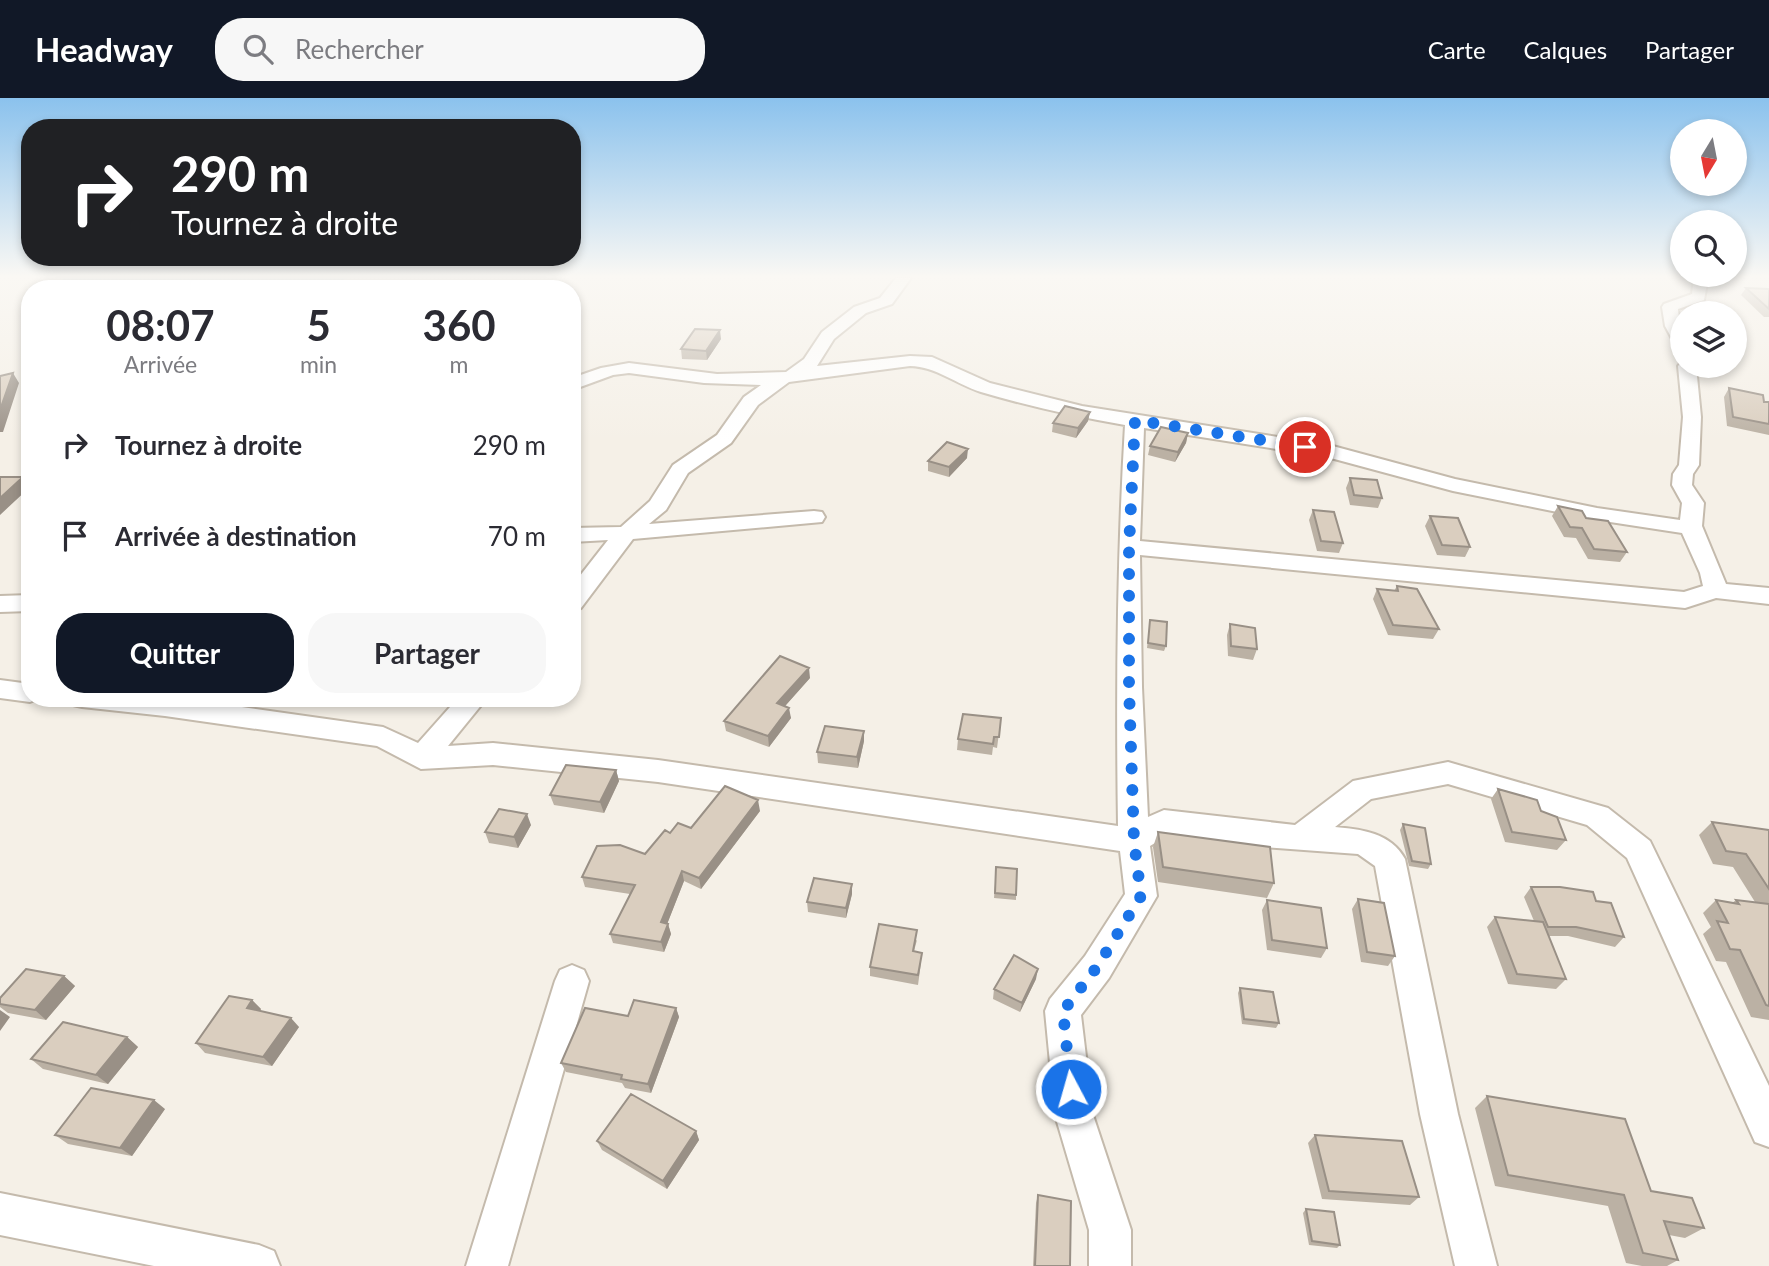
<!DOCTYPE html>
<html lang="fr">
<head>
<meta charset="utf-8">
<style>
  :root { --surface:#fff; --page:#f7f7f7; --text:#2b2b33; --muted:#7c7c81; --accent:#111827 }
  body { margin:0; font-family:Lato,sans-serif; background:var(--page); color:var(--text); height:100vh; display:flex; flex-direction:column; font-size:26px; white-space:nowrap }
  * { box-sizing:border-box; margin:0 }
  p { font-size:23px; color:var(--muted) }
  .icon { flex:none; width:38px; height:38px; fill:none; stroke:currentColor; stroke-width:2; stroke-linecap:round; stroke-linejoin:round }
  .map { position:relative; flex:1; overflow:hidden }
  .panel { position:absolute; left:21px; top:182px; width:560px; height:427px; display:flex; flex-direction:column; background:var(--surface); border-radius:28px; box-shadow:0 4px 10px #0003 }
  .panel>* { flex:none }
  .guide { position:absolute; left:21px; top:21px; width:560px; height:147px; border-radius:28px; box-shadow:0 4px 10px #0003; background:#202124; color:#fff; overflow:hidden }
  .needle { width:46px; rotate:190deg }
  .tools { position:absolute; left:1670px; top:21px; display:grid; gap:14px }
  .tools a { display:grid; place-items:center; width:77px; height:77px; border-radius:50%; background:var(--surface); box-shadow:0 4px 10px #0003; font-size:35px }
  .pin { position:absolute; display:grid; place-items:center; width:60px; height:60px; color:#fff; margin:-30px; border:4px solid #fff; border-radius:50%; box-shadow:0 2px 7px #0007 }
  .me { position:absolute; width:77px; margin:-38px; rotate:354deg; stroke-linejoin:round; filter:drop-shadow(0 0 5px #0008) }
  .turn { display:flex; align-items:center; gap:24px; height:147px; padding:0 35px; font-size:32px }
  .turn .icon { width:91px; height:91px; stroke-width:2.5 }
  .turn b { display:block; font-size:49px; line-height:60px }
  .eta { display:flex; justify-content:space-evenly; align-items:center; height:119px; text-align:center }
  .eta b { font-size:42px; font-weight:700; line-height:49px }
  .button { display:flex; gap:14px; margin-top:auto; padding:14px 35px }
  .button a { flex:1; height:80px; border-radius:28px; background:var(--accent); color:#fff; font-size:28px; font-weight:700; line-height:80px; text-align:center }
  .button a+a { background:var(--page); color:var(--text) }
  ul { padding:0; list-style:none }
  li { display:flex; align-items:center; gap:21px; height:91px; padding:0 35px }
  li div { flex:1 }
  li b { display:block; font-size:26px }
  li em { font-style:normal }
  header { display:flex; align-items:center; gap:42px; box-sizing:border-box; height:98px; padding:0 35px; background:var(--accent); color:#fff }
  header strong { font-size:33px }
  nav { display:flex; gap:38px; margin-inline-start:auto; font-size:24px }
  .search { width:490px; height:63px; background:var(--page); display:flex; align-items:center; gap:18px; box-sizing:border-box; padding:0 24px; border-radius:28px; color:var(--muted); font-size:26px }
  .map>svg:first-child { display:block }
</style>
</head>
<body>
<header>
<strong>Headway</strong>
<div class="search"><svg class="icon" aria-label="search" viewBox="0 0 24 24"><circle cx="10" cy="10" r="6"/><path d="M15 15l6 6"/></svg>Rechercher</div>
<nav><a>Carte</a><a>Calques</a><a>Partager</a></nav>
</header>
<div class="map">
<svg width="1769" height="1168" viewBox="0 0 1769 1168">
  <rect width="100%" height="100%" fill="#f5f0e7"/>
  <path fill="#a1d6f4" d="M63,180H349L312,191H61L59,187Z"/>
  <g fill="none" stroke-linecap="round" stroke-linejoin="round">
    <defs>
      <path id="street" d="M896,180H911L892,206L866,215L834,241L817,268L910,258L932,259L990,285L1082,308L1329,347L1455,381L1597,410L1680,422L1682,405L1672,387L1673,376L1679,367L1683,319L1678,268L1682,264V268H1696L1701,319L1699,367L1693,376L1692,387L1704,405L1702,428L1726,486L1769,490V506L1716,500L1685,510L1140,457L1142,589L1148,719L1164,712L1295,727L1353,683L1448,664L1608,710L1650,743L1769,988V1049L1755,1044L1627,760L1587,727L1448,686L1371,701L1335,729C1361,731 1391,735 1405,761L1458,1016L1497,1168H1455L1420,1016L1375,768L1358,756L1251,748L1168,737L1150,748L1157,798L1109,880L1081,917L1093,1017L1131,1132V1168H1089V1132L1055,1017L1045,913L1050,901L1085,858L1125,796L1120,753L658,684L493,667L421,671L377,648L165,618L82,609L73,607L69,600H178L383,629L418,645L458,600H487L448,648L493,645L658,662L1118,728C1116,594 1117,461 1125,327C1077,319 1028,308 981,294C956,286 937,269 910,268L789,284L758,307L731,345L688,375L666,412L649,426L814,413L822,414L825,419L822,424L633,441L581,510L572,513V488L608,442L572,444V430L621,429L650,403L673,367L717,337L744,299L761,287L704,285L629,275L613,277L572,292V280L601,270L629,265L717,276L786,274L804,261L822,234L854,209L880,200ZM1144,330L1327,359L1453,393L1597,422L1682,435L1700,475L1703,488L1684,494L1140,443Z
        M1694,180H1708L1704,202L1678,211L1682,249L1676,248L1665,228L1662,209L1664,206L1692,196Z
        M30,497V513L0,514V498Z
        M0,582L30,586V600H40L30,604L0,600Z
        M572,867L584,872L589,883L508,1168H466L555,883L560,872Z
        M0,1095L259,1147L274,1153L280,1168H154L0,1137Z"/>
    </defs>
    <use href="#street" stroke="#c4baac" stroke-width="4"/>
    <use href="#street" fill="#fff" fill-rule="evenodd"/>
  </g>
  <path fill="#bbb1a4" d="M1746,190L1769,191V219H1764L1741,197Z
    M721,241L707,262L682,261L681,251Z
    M1729,290L1764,304H1769V337L1727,328L1724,299Z
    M1090,314L1088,323L1076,340L1052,334L1053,325Z
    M1188,335L1186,345L1175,364L1148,357L1150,348Z
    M967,360L949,379L928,373V363Z
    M1350,380L1382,400L1378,410L1350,407L1346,390Z
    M1558,408L1586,420L1627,454L1620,464L1588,461L1576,440L1564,439L1552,418Z
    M1313,412L1343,445L1339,455L1317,453L1309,422Z
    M1430,418L1470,449L1465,459L1437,457L1425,428Z
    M1397,488L1439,531L1433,541L1388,537L1373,501L1377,491L1394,493Z
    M1150,522L1166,548L1164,553L1147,550Z
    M1230,526L1257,551L1253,562L1228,558L1227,537Z
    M810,580L785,608L791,620L769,649L726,633L724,623Z
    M1001,620L997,650L993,649L992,657L957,652L958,641Z
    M864,633V643L858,670L818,665L817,654Z
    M616,672L619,683L604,715L554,707L550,697Z
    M1498,691L1541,713L1566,742L1557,752L1505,744L1491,701Z
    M760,713L701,791L684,783L667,826H668L671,836L664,854L613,845L610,836L630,796L585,789L582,779L645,756L691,730Z
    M1712,724L1769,732V922L1751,919L1726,864L1716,863L1703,836L1711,829L1703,815L1716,802L1732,805L1736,802L1755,804L1733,769L1713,766L1699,737Z
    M1403,726L1431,766L1428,771L1409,768L1400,732Z
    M531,727L518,750L489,745L485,734Z
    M1158,734L1274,785L1267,800L1158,784L1153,749Z
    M996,774L1016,797V802L994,800Z
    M852,786V796L846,820L808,814L807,804Z
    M1531,789L1596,803L1624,839L1615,849L1568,838H1548L1566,881L1556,891L1508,886L1487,829L1495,819L1534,823L1524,799Z
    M1358,801L1395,858L1388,868L1361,864L1352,811Z
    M1267,802L1327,850L1321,860L1267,852L1262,812Z
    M917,842L914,853L921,865L918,887L870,878V869Z
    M64,878L75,888L46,922L8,915L0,909V900Z
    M1036,881L1020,914L993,901L994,891Z
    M1240,890L1279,925L1276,930L1242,926L1238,895Z
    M252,902L261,911L260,913L299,929L272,968L205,955L196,945Z
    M676,910L679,919L651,995L625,990L622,985L566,974L561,965L628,918Z
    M127,939L138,949L108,986L43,971L31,961Z
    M1487,998L1651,1093L1704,1130L1685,1140L1669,1137L1678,1162L1667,1168H1642L1626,1165L1608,1108L1495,1088L1475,1010Z
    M165,1011L132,1058L68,1046L55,1037Z
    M696,1033L699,1042L667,1091L602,1052L597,1043Z
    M1315,1037L1419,1099L1410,1107L1322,1101L1308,1045Z
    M1038,1097L1070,1168H1033L1036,1105Z
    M1306,1111L1340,1147L1337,1150L1309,1147L1303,1115Z"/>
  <path fill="#999086" d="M720,232L721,241L707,262L706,253Z
    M13,275L19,285L3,334H0V312Z
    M1090,314L1088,323L1076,340L1078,330Z
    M1188,335L1186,345L1175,364L1178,354Z
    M968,351L967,360L949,379V369Z
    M23,379L30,389L0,417V400Z
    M809,570L810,580L778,616L777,605Z
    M789,610L791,620L769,649L768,638Z
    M864,633V643L858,670L857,659Z
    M616,672L619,683L604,715L600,704Z
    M758,702L760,713L701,791L699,780Z
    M527,716L531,727L518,750L514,739Z
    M682,773L684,783L664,834L661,824Z
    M852,786V796L846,820V810Z
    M668,826L671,836L664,854L661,844Z
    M1038,871L1036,881L1020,914L1022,905Z
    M64,878L75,888L46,922L35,912Z
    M252,902L261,911L255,919L247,910Z
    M676,910L679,919L651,995L648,986Z
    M0,912L10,919L0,933Z
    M291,920L299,929L272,968L263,959Z
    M127,939L138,949L108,986L96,977Z
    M154,1002L165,1011L132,1058L120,1050Z
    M696,1033L699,1042L667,1091L663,1083Z"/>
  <path fill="#dacebf" stroke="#999086" stroke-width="2" d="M1746,190L1769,191V211Z
    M695,231L720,232L706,253L681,251Z
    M13,275L0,312V278Z
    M1729,290L1763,297L1764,304H1769V326L1733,319Z
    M1065,308L1090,314L1078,330L1053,325Z
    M1161,329L1188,335L1178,354L1150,348Z
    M947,344L968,351L949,369L928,363Z
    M0,379H23L0,400Z
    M1350,380L1377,382L1382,400L1354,397Z
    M1558,408L1582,413L1586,420L1608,423L1627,454L1594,451L1582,430L1570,429Z
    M1313,412L1334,414L1343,445L1321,443Z
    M1430,418L1458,420L1470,449L1442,447Z
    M1397,488L1417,491L1439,531L1393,527L1377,491L1398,493Z
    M1150,522L1167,524L1166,548L1148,545Z
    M1230,526L1255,530L1257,551L1231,548Z
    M780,558L809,570L777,605L789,610L768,638L724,623Z
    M963,616L1001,620L999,639H994L993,646L958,641Z
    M825,628L864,633L857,659L817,654Z
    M566,667L616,672L600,704L550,697Z
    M725,688L758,702L699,780L682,773L661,824L668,826L661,844L610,836L635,787L582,779L597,748L620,747L645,756L665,732L670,735L678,725L691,730Z
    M1498,691L1537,702L1541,713L1557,719L1566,742L1512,734Z
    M499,711L527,716L514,739L485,734Z
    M1712,724L1769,732V791L1746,756L1726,753Z
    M1403,726L1425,730L1431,766L1412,763Z
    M1158,734L1270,749L1274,785L1163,769Z
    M996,769L1017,771L1016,797L995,795Z
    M814,780L852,786L846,810L807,804Z
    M1531,789H1560L1593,794L1596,803L1611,805L1624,839L1576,829H1548Z
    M1358,801L1384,805L1395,858L1367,854Z
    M1267,802L1321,810L1327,850L1272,842Z
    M1716,802L1739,806L1736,802L1769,806V908L1766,907L1740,852L1730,851L1717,823L1728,825Z
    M1495,819L1543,824L1566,881L1517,876Z
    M879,826L917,832L913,853L922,855L918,877L870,869Z
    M1014,857L1038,871L1022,905L994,891Z
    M26,871L64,878L35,912L0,906V900Z
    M1240,890L1273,894L1279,925L1244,921Z
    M229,898L252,902L247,910L291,920L263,959L196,945Z
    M634,902L676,910L648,986L621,981L622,977L561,965L585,910L628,918Z
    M63,924L127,939L96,977L31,961Z
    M91,990L154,1002L120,1050L55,1037Z
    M631,996L696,1033L663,1083L597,1043Z
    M1487,998L1625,1021L1651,1093L1692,1100L1704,1130L1664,1123L1678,1162L1643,1155L1624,1097L1508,1077Z
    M1315,1037L1402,1043L1419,1099L1329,1093Z
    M1038,1097L1071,1103L1070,1168H1035Z
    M1306,1111L1334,1114L1340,1147L1312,1143Z"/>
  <linearGradient id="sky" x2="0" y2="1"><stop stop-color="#8bc2ed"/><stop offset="0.52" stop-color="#faf8f4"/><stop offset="1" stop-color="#faf8f4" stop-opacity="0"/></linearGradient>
  <rect width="1769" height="343" fill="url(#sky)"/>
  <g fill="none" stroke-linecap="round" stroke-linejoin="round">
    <path stroke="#1a73e8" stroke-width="12" stroke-dasharray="0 21.6" d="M1071,991L1063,913L1097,869L1141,798L1134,743L1129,589V449L1135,322L1305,349"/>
  </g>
</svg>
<div class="tools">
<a><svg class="needle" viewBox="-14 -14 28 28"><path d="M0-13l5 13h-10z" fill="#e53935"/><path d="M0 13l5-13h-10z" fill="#7c7c81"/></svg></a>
<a><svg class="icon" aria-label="search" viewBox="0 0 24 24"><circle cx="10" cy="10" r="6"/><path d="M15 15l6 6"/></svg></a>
<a><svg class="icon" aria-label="layers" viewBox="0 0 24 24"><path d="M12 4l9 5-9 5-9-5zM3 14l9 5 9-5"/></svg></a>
</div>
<div class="pin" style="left:1305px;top:349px;background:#d93025"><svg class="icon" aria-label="arrive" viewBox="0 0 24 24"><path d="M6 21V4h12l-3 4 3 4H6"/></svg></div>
<svg class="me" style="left:1071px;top:991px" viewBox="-20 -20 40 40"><circle r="17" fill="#1a73e8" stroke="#fff" stroke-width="3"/><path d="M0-11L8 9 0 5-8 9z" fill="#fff"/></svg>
<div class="guide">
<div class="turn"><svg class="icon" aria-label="right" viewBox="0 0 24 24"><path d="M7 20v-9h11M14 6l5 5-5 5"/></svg><div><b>290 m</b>Tournez à droite</div></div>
</div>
<section class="panel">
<div class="eta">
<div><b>08:07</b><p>Arrivée</p></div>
<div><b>5</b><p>min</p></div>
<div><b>360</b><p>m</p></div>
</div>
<ul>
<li><svg class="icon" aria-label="right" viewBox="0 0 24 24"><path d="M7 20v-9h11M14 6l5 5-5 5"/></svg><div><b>Tournez à droite</b></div><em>290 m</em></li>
<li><svg class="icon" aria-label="arrive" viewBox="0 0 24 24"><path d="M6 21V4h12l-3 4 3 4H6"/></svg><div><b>Arrivée à destination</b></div><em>70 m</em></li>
</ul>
<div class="button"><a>Quitter</a><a>Partager</a></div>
</section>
</div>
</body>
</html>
